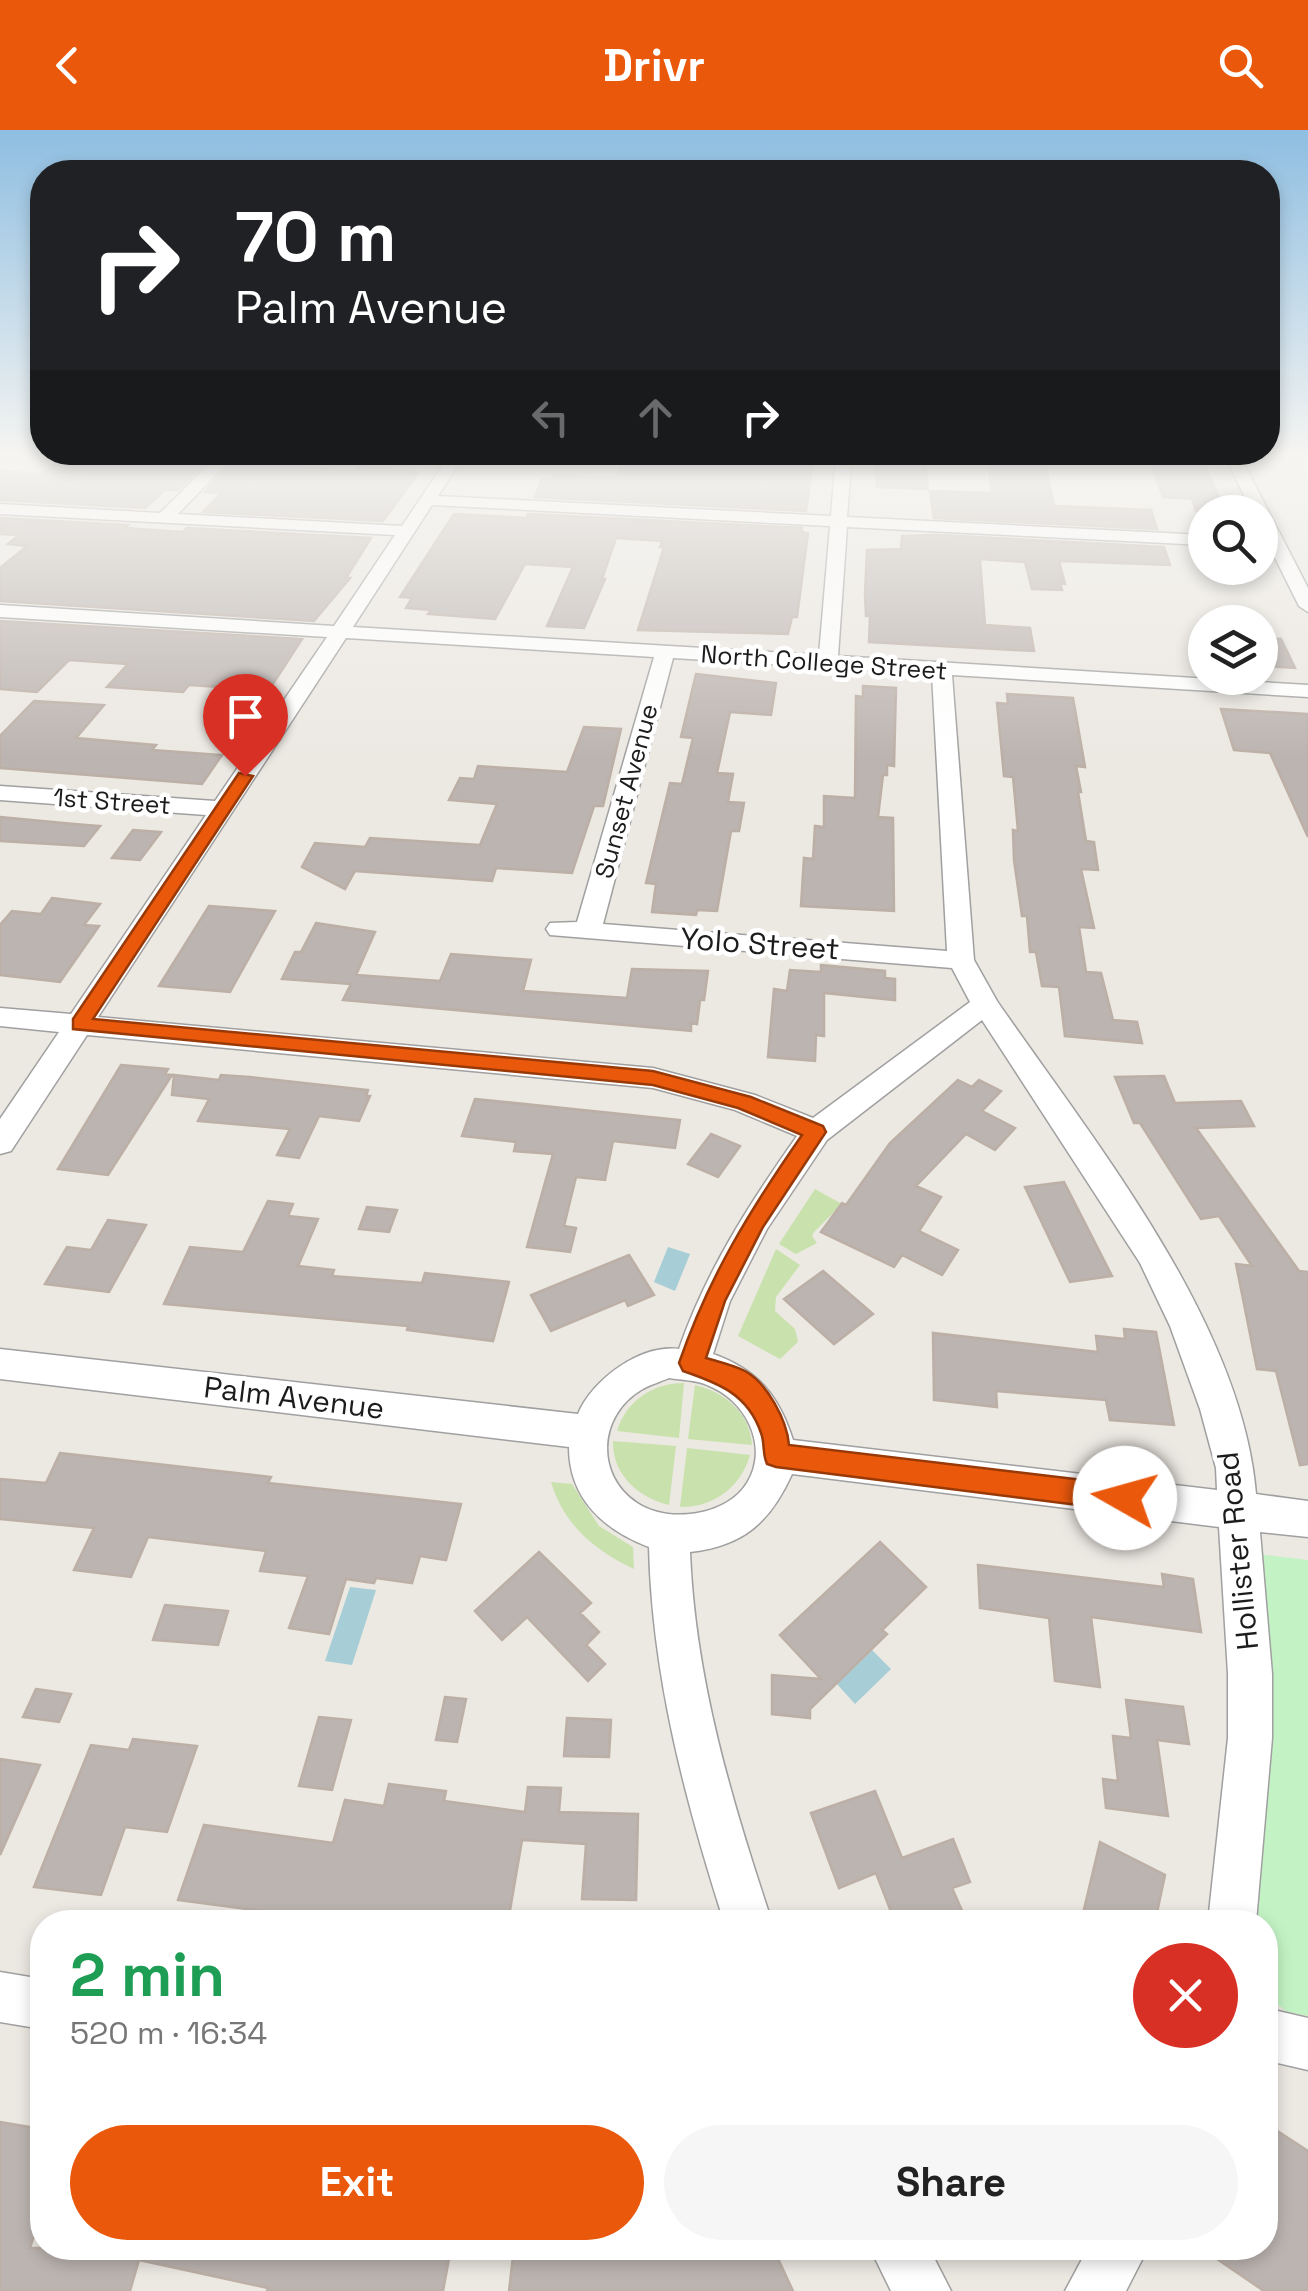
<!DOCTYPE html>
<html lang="en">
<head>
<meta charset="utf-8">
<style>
  :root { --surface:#fff; --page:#f6f6f6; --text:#222; --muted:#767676; --accent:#ea580c }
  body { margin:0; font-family:"Space Grotesk",sans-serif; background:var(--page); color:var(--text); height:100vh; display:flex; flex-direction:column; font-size:38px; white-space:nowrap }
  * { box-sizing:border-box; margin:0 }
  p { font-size:32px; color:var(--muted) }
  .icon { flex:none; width:55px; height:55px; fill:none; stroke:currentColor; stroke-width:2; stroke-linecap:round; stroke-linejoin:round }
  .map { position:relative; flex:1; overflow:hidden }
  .details { position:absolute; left:30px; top:1780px; width:1248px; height:350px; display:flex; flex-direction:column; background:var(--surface); border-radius:40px; box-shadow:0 5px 15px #0003 }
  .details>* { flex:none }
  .hud { position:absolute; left:30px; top:30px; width:1250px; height:305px; border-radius:40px; box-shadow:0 5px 15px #0003; background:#202124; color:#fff; overflow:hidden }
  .controls { position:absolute; left:1188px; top:365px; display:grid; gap:20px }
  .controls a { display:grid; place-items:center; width:90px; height:90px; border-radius:50%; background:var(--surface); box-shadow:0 5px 15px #0003; font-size:50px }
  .pin { position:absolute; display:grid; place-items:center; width:85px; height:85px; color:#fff; margin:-102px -42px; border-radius:50% 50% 50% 0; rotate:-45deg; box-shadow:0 0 10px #0007 }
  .pin .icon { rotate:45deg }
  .me { position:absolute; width:110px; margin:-55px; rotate:277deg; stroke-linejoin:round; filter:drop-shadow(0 0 8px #0008) }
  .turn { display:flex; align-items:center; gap:35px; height:210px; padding:0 40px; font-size:45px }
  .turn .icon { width:130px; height:130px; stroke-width:2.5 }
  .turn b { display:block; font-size:70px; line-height:85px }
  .lanes { display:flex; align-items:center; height:95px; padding:0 40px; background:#0003; justify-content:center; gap:50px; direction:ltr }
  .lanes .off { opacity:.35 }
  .round { display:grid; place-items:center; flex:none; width:105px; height:105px; border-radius:52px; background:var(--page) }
  .headline { display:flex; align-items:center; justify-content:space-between; height:170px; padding:0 40px }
  h1 { font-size:60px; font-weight:700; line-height:75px; color:#1e9e55 }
  .button { display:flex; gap:20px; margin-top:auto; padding:20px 40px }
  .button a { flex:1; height:115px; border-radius:60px; background:var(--accent); color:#fff; font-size:40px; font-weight:700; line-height:115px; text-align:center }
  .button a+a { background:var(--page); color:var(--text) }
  header { display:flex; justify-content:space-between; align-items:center; height:130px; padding:0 40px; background:var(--accent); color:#fff; font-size:45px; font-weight:700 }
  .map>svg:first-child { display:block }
</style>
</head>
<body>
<header><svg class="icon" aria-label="back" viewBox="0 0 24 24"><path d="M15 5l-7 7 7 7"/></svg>Drivr<svg class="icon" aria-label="search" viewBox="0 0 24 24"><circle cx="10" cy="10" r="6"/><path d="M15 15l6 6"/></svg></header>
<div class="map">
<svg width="1308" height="2161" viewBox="0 0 1308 2161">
  <rect width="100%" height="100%" fill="#ece8e2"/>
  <path fill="#c9e2ad" d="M815,1059L842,1074L814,1102L812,1106L817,1113L796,1124L779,1114Z
    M776,1119L800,1135L776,1167L775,1181L795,1199L798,1212L780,1229L738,1206Z
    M684,1253L679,1308L617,1301C626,1271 653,1253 684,1253Z
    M695,1255C725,1262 750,1283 752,1315L688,1309Z
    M613,1311L676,1316L669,1375C639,1368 612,1345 613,1311Z
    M687,1318L750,1325C741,1357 713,1378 680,1377Z
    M551,1352L572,1354L599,1396L633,1417L634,1439C594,1420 564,1395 551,1352Z"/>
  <path fill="#c3f3c4" d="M1256,1424L1308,1430V1886L1287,1882L1265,1864V1792H1247L1253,1756Z"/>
  <path fill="#a7cdd6" d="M668,1117L690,1124L675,1161L654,1152Z
    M350,1457L376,1460L352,1535L325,1531Z
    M872,1520L891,1539L855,1574L837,1554Z"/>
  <path fill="#bcb4b0" stroke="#bcafa6" stroke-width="2.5" d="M67,324H172L168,327L210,329L178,360H165L145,378L0,370V341L41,344Z
    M637,324H720L718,332L788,335L789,324H814L806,381L535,367L542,349H552L554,345L617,348L623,332L637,333Z
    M987,324H1043L1054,376L1151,380L1157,399L934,388L930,361L992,363Z
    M1148,325L1202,328L1225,382L1196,381L1192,369L1163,367Z
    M235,330L308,331L303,338L356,341L359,336L419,342L383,391L203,382L221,363L205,362Z
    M875,332L925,334L928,359L877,357Z
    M454,384L526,388L528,384L802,398V402L808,403L797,487H792L788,504L638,500L664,417H660L662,411L616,408L602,449H605L584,498L547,496L573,437L525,434L495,489L428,484L431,480L406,478L412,468L400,467Z
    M0,388L128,395L124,398L183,402L187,398L371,408L346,448H350L314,491L0,471V438L27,416L8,414L19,405L0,404Z
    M936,405L1164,417L1170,435L1059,431L1065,454L1060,453L1062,460L1032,459L1025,432L980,429L985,495L1030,498L1034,521L869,512L870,486H866L865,464L867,420L901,419L902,406Z
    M0,491L302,509L269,560L189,555L183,562L107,557L128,534L69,530L37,562L0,559Z
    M1260,508L1281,509L1295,538L1260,536Z
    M696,544L776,553L771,585L730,582L717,643L733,644L728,672L744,673L739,701H731L717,781L697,780L696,785L652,782L656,754L646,753L670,653L682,654L693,608L681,607Z
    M863,556L896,558L894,636L887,635V645H883L878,687L893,688L894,781L801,776L804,728L813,729L815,696L824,697V666L855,668L856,566L863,567Z
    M1007,564L1073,568L1085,637L1076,636L1081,662H1078L1086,711L1094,712L1098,740L1081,739L1094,798L1079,797L1086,842L1101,843L1113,890L1137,892L1142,913L1065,906L1059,857L1042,856L1036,822H1030L1027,786H1022L1014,730L1013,700L1018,701L1013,647L1004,646L997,573L1008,574Z
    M34,571L104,575L76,608L156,615L152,620L222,625L202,654L0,638V606Z
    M1221,579L1308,584V707L1270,623L1234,620Z
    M584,597L621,599L603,676H594L572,743L496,738L492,751L355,741L345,759L302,737L315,713L365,717L370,708L480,715L497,674L449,670L460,648L474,649L478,636L567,642Z
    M0,687L74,694L100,696L84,716L0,711Z
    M133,700L161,702L140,730L112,728Z
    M52,768L100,774L84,795L99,796L60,852L0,845V795L12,781L41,784Z
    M209,776L275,781L230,862L159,856Z
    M316,793L375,802L356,845L440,851L451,824L531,830L523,861L627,868L632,839L708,841L704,870H700L697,894L691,893V901L343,870L351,854L282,849L295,822H301Z
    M821,835L885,841V848L895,849V870L824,863V906L816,905L815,931L768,927L774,859L787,861L790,840L821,842Z
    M121,935L168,939L165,944L172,945L108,1045L58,1039Z
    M174,945L219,950L221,945L250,947L368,960L366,966H370L359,991L319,986L299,1028L277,1025L290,999L198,991L209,969L172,965Z
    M1164,946L1175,973L1241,971L1254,996L1196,998L1299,1141L1308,1142V1334L1300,1335L1276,1241L1257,1239L1236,1134L1252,1136L1219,1086L1201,1089L1140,993H1134L1115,947Z
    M958,950L972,957L979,950L1001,961L982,981L1015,998L995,1020L966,1004L916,1056L941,1067L919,1101L958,1120L942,1145L902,1125L894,1137L821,1102L842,1073L846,1075L890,1013Z
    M475,969L680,990L675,1018L613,1011L605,1050L576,1047L564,1096L576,1098L570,1122L527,1117L553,1024L514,1021L516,1012L462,1006Z
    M711,1004L740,1016L718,1047L688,1034Z
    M1064,1052L1112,1146L1070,1152L1025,1057Z
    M268,1071L293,1074L288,1086L318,1089L298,1136L334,1140L332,1146L422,1153L425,1143L509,1152L493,1211L407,1200L408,1196L164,1174L190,1117L243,1122Z
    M367,1077L397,1080L389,1102L359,1099Z
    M108,1090L146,1095L109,1162L45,1154L67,1117L91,1120Z
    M629,1125L654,1165L628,1176L625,1170L551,1201L531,1165Z
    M823,1141L873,1184L834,1214L784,1169Z
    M1124,1199L1156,1202L1174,1295L1110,1290L1106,1270L996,1261L997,1277L934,1270L933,1203L1098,1222L1096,1206L1125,1209Z
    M60,1323L271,1347L268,1353L461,1374L446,1430L420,1426L412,1453L376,1448L374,1453L346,1449L329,1504L289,1498L308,1446L260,1441L266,1421L148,1407L131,1447L74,1440L94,1398L0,1389V1349L46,1353Z
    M880,1412L926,1457L882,1500L887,1504L810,1579V1588L772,1584V1545L821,1549L780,1505Z
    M539,1422L591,1473L580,1483L599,1502L586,1515L605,1534L588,1551L527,1487L502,1510L475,1481Z
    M978,1435L1164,1457L1162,1444L1193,1449L1201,1502L1091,1487L1100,1557L1055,1551L1049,1488L980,1478Z
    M165,1475L228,1481L218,1515L153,1510Z
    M36,1559L71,1564L59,1592L23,1587Z
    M445,1567L466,1569L457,1612L436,1610Z
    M1126,1570L1183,1577L1189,1614L1157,1610L1168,1686L1106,1678L1103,1649L1118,1651L1113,1606L1131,1608Z
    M319,1587L351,1590L332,1660L299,1656Z
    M567,1588L611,1590L609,1627L564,1626Z
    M133,1609L197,1616L167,1702L125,1697L101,1765L34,1757L91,1615L129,1620Z
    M0,1629L40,1635L0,1725Z
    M389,1654L446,1661L444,1671L525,1682L528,1657L561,1658L559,1682L638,1684L636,1770L582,1769L586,1714L522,1710L508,1792H344L178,1770L204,1695L333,1713L345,1670L384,1676Z
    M875,1661L902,1728L953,1709L970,1752L952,1758L967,1792H895L876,1743L839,1758L811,1683Z
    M1100,1712L1165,1745L1155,1792H1081Z
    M0,1992L42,1999V2081L30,2118H451L443,2161H267L268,2158L139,2130L130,2161H0Z
    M1265,1993L1308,2021V2161H1264L1201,2118H1265Z
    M514,2118H773L793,2161H509Z"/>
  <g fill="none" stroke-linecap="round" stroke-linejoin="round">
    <defs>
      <path id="minor" d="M220,324H236L178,384L402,396L445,332L364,329L357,324H465L438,366L831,386L836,324H852L847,387L1205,405V415L847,397L838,526L1308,555V567L952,545L974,830L997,871C1093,1010 1242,1192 1256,1364L1308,1371V1407L1260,1402L1272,1544V1608L1256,1792H1208L1228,1608V1544L1219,1397L792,1344C770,1392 744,1416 690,1422C695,1549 732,1672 772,1792H724C685,1670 652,1546 649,1417C604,1400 569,1369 569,1317L0,1249V1219L578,1284C592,1250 640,1214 679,1219C706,1141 749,1074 797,1006L735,980L653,958L87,905L11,1021L0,1024V989L59,902L0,896V878L71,884L206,685L0,670V656L215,671L327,507L0,487V475L334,496L395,405L0,384V374L160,383ZM432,375L830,396L819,525L353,497ZM346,508L654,527L577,792L550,793L546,799L550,805L952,838L970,872L813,988L755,965L653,938L98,887ZM673,528L932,544L947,821L603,794ZM982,890L1140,1133L1170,1196L1200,1279L1216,1338L1217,1360L793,1310C779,1266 758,1240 713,1224L730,1171L767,1099L827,1010ZM669,1248C681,1250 696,1250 707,1255C745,1269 770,1316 747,1353C727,1386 668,1394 637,1373C595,1345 598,1286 641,1260C649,1255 660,1252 669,1248Z
        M1224,324H1239L1308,458V482L1299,476L1260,398V382H1252Z
        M0,1842L42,1849V1899L0,1892Z
        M1265,1878L1308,1888V1940L1265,1930Z
        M870,2118H929L951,2161H891Z
        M1088,2118H1148L1126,2161H1065Z"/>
    </defs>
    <use href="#minor" stroke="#a0a0a0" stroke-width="3"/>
    <use href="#minor" fill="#fff" fill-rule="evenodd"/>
  </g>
  <linearGradient id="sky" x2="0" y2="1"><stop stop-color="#8ebee1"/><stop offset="0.52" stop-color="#f6f5f2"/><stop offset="1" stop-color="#f6f5f2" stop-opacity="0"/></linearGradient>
  <rect width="1308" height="627" fill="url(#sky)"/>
  <path fill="#ea580c" stroke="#983908" stroke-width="2.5" d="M239,643L253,646L93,889L653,941L751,967L823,996L826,1002L763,1097L725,1171L706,1228C719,1232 733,1235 745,1241C767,1253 787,1290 789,1315L1125,1355L1135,1359L1139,1368L1135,1377L1125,1381L776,1337L767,1334C762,1323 765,1313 761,1303C748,1264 718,1253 683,1241L679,1233C709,1146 750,1080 802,1005L738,978L653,955L73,899V889Z"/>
  <g text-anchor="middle" stroke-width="9" stroke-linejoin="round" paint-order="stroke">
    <g font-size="25" fill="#1c1c1c" stroke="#fff">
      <text transform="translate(824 532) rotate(4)" y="9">North College Street</text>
      <text transform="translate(626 661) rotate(-75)" y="9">Sunset Avenue</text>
      <text transform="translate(112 671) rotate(4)" y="9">1st Street</text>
    </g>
    <g font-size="30" fill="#1c1c1c" stroke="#fff">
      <text transform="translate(760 814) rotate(4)" y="10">Yolo Street</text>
      <text transform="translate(294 1268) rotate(7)" y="10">Palm Avenue</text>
      <text transform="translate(1238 1421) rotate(-96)" y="10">Hollister Road</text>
    </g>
  </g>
</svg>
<div class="controls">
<a><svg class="icon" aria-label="search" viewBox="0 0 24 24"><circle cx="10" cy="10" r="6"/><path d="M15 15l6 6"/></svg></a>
<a><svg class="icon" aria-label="layers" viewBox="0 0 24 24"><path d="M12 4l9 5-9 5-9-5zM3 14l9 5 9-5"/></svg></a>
</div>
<div class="pin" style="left:245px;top:646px;background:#d93025"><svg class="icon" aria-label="arrive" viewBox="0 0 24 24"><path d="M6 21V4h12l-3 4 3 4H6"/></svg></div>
<svg class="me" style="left:1125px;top:1368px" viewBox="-20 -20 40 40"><circle r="19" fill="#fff"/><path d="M0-13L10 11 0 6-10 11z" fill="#ea580c"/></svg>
<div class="hud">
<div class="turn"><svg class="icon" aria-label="right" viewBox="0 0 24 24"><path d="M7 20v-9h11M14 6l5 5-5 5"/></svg><div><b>70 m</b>Palm Avenue</div></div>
<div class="lanes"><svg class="icon off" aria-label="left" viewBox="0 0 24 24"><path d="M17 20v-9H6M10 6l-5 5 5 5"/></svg><svg class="icon off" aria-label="ahead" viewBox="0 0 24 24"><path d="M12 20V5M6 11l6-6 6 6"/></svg><svg class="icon" aria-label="right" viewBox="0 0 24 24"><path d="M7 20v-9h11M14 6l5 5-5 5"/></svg></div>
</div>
<section class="details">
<div class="headline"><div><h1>2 min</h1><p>520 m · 16:34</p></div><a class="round" style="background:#d93025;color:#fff"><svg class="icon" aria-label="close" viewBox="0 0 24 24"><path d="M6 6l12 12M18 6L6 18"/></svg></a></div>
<div class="button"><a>Exit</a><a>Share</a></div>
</section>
</div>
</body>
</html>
